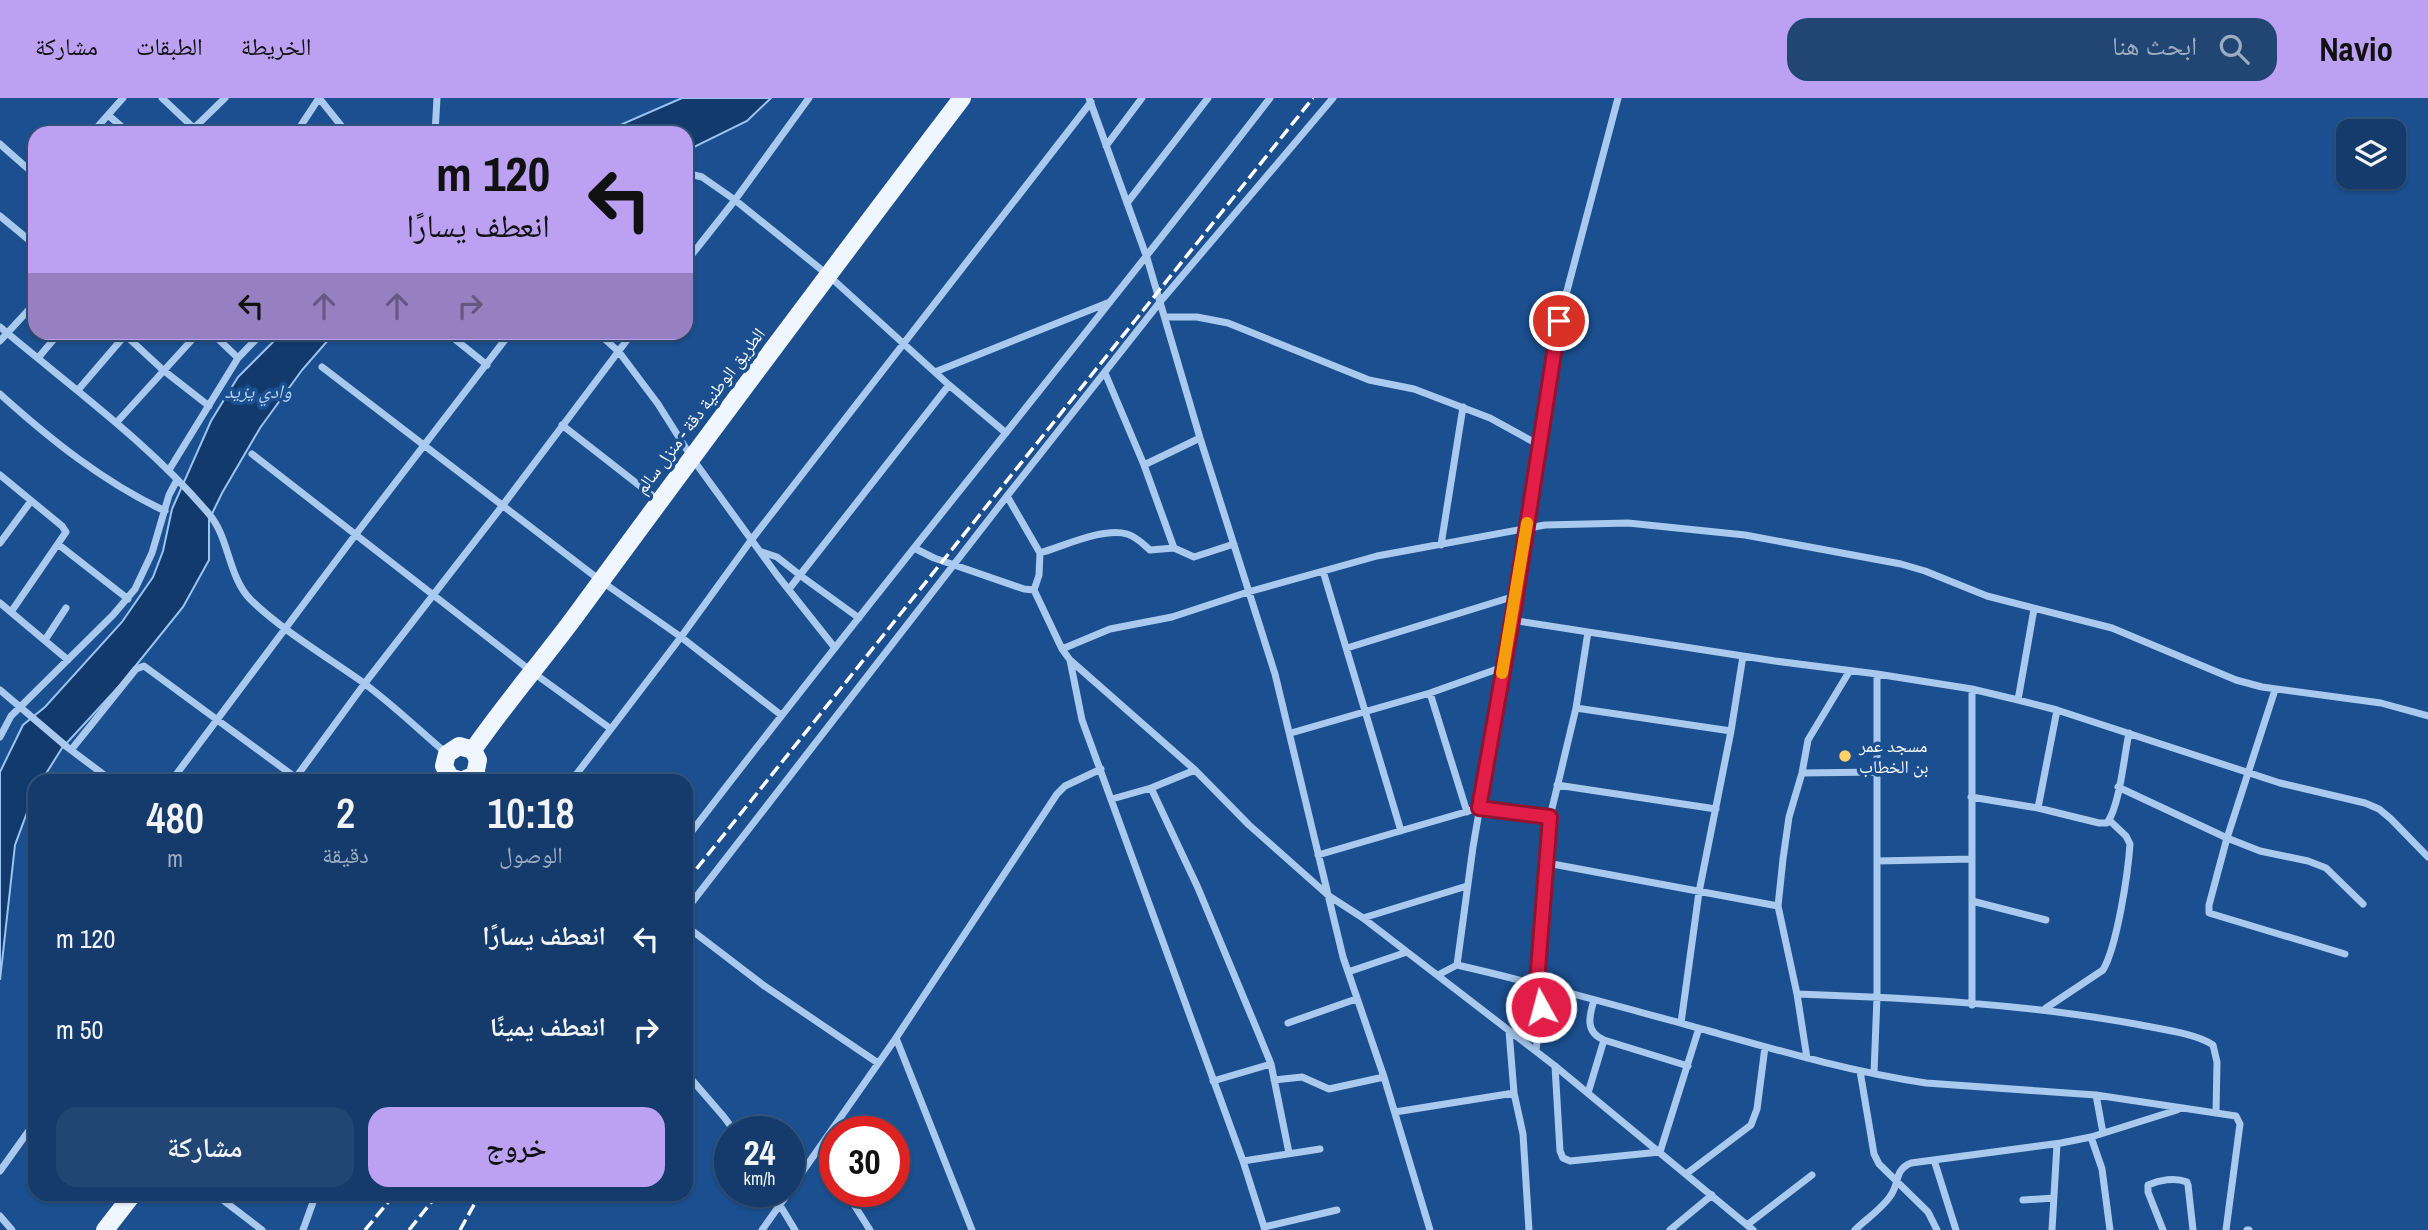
<!DOCTYPE html>
<html lang="ar">
<head>
<meta charset="utf-8">
<style>
  :root { --surface:#143b6b; --page:#214673; --text:#f1f3f6; --muted:#9dadc1; --line:#33557e; --accent:#bca0f2 }
  body { margin:0; font-family:"Archivo Narrow","Noto Naskh Arabic",sans-serif; background:var(--page); color:var(--text); direction:rtl; height:100vh; display:flex; flex-direction:column; font-size:26px; white-space:nowrap }
  * { box-sizing:border-box; margin:0 }
  p { font-size:23px; color:var(--muted) }
  .icon { flex:none; width:38px; height:38px; fill:none; stroke:currentColor; stroke-width:2; stroke-linecap:round; stroke-linejoin:round }
  .map { position:relative; flex:1; overflow:hidden; direction:ltr }
  .sheet { position:absolute; left:28px; top:676px; width:665px; height:427px; display:flex; flex-direction:column; background:var(--surface); border-radius:21px; box-shadow:0 2px 5px #0004,0 0 0 2px var(--line); direction:rtl }
  .sheet>* { flex:none }
  .hud { position:absolute; left:28px; top:28px; width:665px; height:214px; border-radius:21px; box-shadow:0 2px 5px #0004,0 0 0 2px var(--line); direction:rtl; background:#bca0f2; color:#111; overflow:hidden }
  .controls { position:absolute; left:2336px; top:21px; display:grid; gap:14px }
  .controls a { display:grid; place-items:center; width:70px; height:70px; border-radius:14px; background:var(--surface); box-shadow:0 2px 5px #0004,0 0 0 2px var(--line); font-size:35px }
  .speed { position:absolute; left:714px; top:1018px; display:flex; gap:14px; font-size:35px; font-weight:700; text-align:center }
  .speed>* { display:grid; place-content:center; width:91px; height:91px; border-radius:50%; background:var(--surface); box-shadow:0 2px 5px #0004,0 0 0 2px var(--line); line-height:1 }
  .speed small { font-size:18px; font-weight:400 }
  .speed .limit { border:10px solid #d22; background:#fff; color:#111 }
  .pin { position:absolute; display:grid; place-items:center; width:60px; height:60px; color:#fff; margin:-30px; border:4px solid #fff; border-radius:50%; box-shadow:0 2px 7px #0007 }
  .me { position:absolute; width:77px; margin:-38px; rotate:353deg; stroke-linejoin:round; filter:drop-shadow(0 0 5px #0008) }
  .turn { display:flex; align-items:center; gap:24px; height:147px; padding:0 28px; font-size:32px }
  .turn .icon { width:91px; height:91px; stroke-width:2.5 }
  .turn b { display:block; font-size:49px; line-height:60px }
  .lanes { display:flex; align-items:center; height:66px; padding:0 28px; background:#0003; justify-content:center; gap:35px; direction:ltr }
  .lanes .off { opacity:.35 }
  .eta { display:flex; justify-content:space-evenly; align-items:center; height:119px; text-align:center }
  .eta b { font-size:42px; font-weight:600; line-height:49px }
  .primary-button { display:flex; gap:14px; margin-top:auto; padding:14px 28px }
  .primary-button a { flex:1; height:80px; border-radius:21px; background:var(--accent); color:#111; font-size:28px; font-weight:600; line-height:80px; text-align:center }
  .primary-button a+a { background:var(--page); color:var(--text) }
  ul { padding:0; list-style:none }
  li { display:flex; align-items:center; gap:21px; height:91px; padding:0 28px }
  li div { flex:1 }
  li b { display:block; font-size:26px }
  li em { font-style:normal }
  header { display:flex; align-items:center; gap:42px; box-sizing:border-box; height:98px; padding:0 35px; background:var(--accent); color:#111 }
  header strong { font-size:33px }
  nav { display:flex; gap:38px; margin-inline-start:auto; font-size:24px }
  .search { width:490px; height:63px; background:var(--page); display:flex; align-items:center; gap:18px; box-sizing:border-box; padding:0 24px; border-radius:21px; color:var(--muted); font-size:26px }
  .map>svg:first-child { display:block }
</style>
</head>
<body>
<header>
<strong>Navio</strong>
<div class="search"><svg class="icon" aria-label="search" viewBox="0 0 24 24"><circle cx="10" cy="10" r="6"/><path d="M15 15l6 6"/></svg>ابحث هنا</div>
<nav><a>الخريطة</a><a>الطبقات</a><a>مشاركة</a></nav>
</header>
<div class="map">
<svg width="2428" height="1132" viewBox="0 0 2428 1132">
  <rect width="100%" height="100%" fill="#1b4f8f"/>
  <path fill="#123a6d" stroke="#9cc4f0" stroke-width="2" d="M682,0H771L747,23L686,53V35H610L620,27Z
    M282,235H338L329,241L302,272L260,330L222,395L209,422V462L183,509L121,586L62,650L42,682H35V693L15,747L0,882V674L23,627L45,609L122,524L153,479L163,453L172,411L211,323L238,279Z"/>
  <g fill="none" stroke-linecap="round" stroke-linejoin="round">
    <path stroke="#a9c9ee" stroke-width="7" d="M162,0L199,35
      M319,0L347,35
      M1089,0L1147,160L1200,340L1275,576L1343,859L1384,979L1430,1132
      M108,17L129,35
      M92,35L123,0
      M189,35L225,0
      M296,35L319,0
      M435,35L437,0
      M0,46L35,77
      M1106,48L1142,0
      M686,75L702,79L735,102L828,177L949,287L1006,335
      M1127,105L1208,0
      M0,118L35,147
      M686,164L735,102L809,0
      M1165,219H1197L1228,225L1369,282L1414,291L1490,320L1539,347
      M0,229C72,290 148,344 209,416C229,439 228,478 250,501C279,530 327,559 361,583C391,605 418,631 446,655
      M122,234L163,272L209,308
      M446,234L487,267
      M597,234L619,254L658,306L692,360L777,477L835,550
      M0,243L35,205
      M38,260L60,234
      M238,260L263,234
      M322,269L601,483L681,539L781,617
      M935,274L1110,204
      M1105,275L1144,367L1174,450
      M78,292L127,235
      M0,296C50,341 103,384 165,413
      M117,324L199,234
      M562,327L658,402
      M252,356L531,573L611,631
      M1144,367L1200,340
      M169,372L238,260L211,234
      M0,377L62,428L66,434L11,514
      M1007,398L1040,455L1039,477L1034,492
      M0,445L31,403
      M59,447L128,501
      M1441,447L1463,309
      M916,451L934,460L1024,491L1034,492L1062,551L1070,562L1082,622L1243,1063L1265,1132
      M762,454L777,459L801,478L859,520
      M1040,455C1064,448 1104,429 1127,436C1137,439 1143,446 1150,452L1174,450L1194,459L1234,446
      M1323,473L1401,733
      M789,491L949,287
      M0,505L68,562
      M1511,522L1775,563L1877,576L1972,591L2018,602L2057,612L2280,685L2365,705L2379,711L2391,721L2428,759
      M45,542L66,510
      M1347,550L1515,498
      M1062,551L1110,531L1172,519L1248,494L1377,458L1545,427L1628,425L1745,437L1901,466L1925,473L1987,498L2112,530L2236,582L2262,589L2381,605L2428,618
      M1070,562L1195,672L1249,727L1329,798L1363,820L1555,968L1753,1132
      M0,592L67,649L111,682
      M2275,592L2227,740L2209,807V815L2345,856
      M1430,595L1467,714
      M2018,602L2034,511
      M1576,610L1731,633
      M1291,635L1430,595L1503,569
      M0,639L11,618L113,517L135,491L152,455L169,397L177,382
      M71,652L136,571L144,568L299,682
      M478,673L491,682
      M1802,675L1877,674
      M172,682L356,436L511,234
      M294,682L365,585L503,407L633,234
      M572,682L681,539L752,441L1091,4
      M1557,687L1716,711
      M2118,689L2227,740L2260,753L2308,763L2326,770L2363,806
      M1151,690L1198,790L1260,939L1271,966L1289,1055
      M1971,699L2038,710L2099,725H2107C2120,707 2124,658 2129,635
      M1112,701L1151,690L1195,672
      M2038,710L2057,612
      M686,741C877,491 1078,249 1270,0
      M1318,757L1479,710L1550,719
      M1877,763L1972,761
      M1547,765L1778,808
      M1972,803L2046,822
      M686,812L1007,398L1160,204L1333,0
      M1363,820L1467,788
      M686,828L763,887L878,965
      M1457,867C1541,886 1625,910 1709,933C1780,953 1852,974 1926,985L2096,997L2236,1018L2240,1026L2226,1132
      M1348,874L1407,854
      M1438,877L1457,867L1473,749L1514,511L1559,223L1618,0
      M1537,885L1550,719L1576,610L1588,534
      M1797,896C1912,900 2028,906 2141,927C2161,931 2198,936 2213,947L2217,964L2216,1015
      M1972,907V591
      M2046,910L2103,872C2117,848 2128,776 2130,746L2126,738L2109,722
      M1288,925L1356,901
      M1681,925L1699,794L1731,633L1743,558
      M1509,933L1514,995L1523,1036L1529,1132
      M896,940L972,1132
      M1604,942L1688,968
      M1536,953L1543,887
      M1807,960L1797,896L1778,808L1783,761L1789,719L1802,675L1808,642L1849,574
      M1555,968L1560,1053L1563,1060L1570,1063L1660,1054L1699,930
      M1860,973L1874,1056L1879,1066L1928,1114L1937,1132
      M686,975L724,1019L735,1034
      M1874,975L1877,899V576
      M1274,982L1302,979L1329,991L1384,979
      M1213,983L1271,966
      M1588,995L1604,942C1585,934 1589,919 1594,902
      M2096,997L2103,1035
      M1395,1014L1514,995
      M2091,1039L2102,1071L2110,1132
      M819,1051L835,1077
      M1934,1062L1956,1132
      M1243,1063L1320,1051
      M0,1073L35,1024
      M1686,1076L1751,1027L1757,1011L1765,949
      M789,1093L896,940L1057,696L1065,688L1101,671
      M772,1094L795,1132
      M846,1094L870,1132
      M215,1096L262,1132
      M2023,1102L2054,1100
      M0,1118L12,1132
      M1747,1127L1812,1077
      M1264,1129L1337,1112
      M303,1132L316,1096
      M762,1132L789,1094
      M1670,1132L1712,1097
      M1855,1132C1866,1121 1883,1110 1891,1097C1900,1084 1894,1072 1911,1065L2061,1045L2091,1039L2177,1012
      M2052,1132L2057,1046
      M2163,1132L2148,1094V1087C2159,1082 2175,1079 2187,1084L2188,1087L2193,1132
      M2247,1132H2249"/>
    <path stroke="#f0f6ff" stroke-width="18" d="M473,652C506,604 544,561 579,513C705,341 833,170 962,0
      M459,682L450,679L444,668L447,656L459,648L473,652L478,662L475,677L463,682
      M105,1132L133,1096"/>
    <path stroke="#fff" stroke-width="3.5" stroke-dasharray="12 5" stroke-linecap="butt" d="M686,784L1313,0
      M365,1132L395,1096
      M409,1132L438,1096
      M460,1132L480,1096"/>
  </g>
  <g fill="none" stroke-linecap="round" stroke-linejoin="round">
    <defs>
      <path id="route" d="M1541,909L1544,887L1537,885L1550,719L1479,710L1514,511L1559,223"/>
    </defs>
    <use href="#route" stroke="#92132f" stroke-width="18"/>
    <use href="#route" stroke="#e11d48" stroke-width="12"/>
    <path stroke="#f59e0b" stroke-width="12" d="M1502,575L1527,425"/>
  </g>
  <circle fill="#ffd166" stroke="#1b4f8f" stroke-width="2.5" cx="1845" cy="658" r="7"/>
  <g text-anchor="middle" stroke-width="7" stroke-linejoin="round" paint-order="stroke">
    <g font-size="18" fill="#fff" stroke="#1b4f8f">
      <text transform="translate(700 313) rotate(-53)" y="6">الطريق الوطنية دقة - منزل سالم</text>
    </g>
    <g font-size="18" fill="#fff" stroke="#1b4f8f" text-anchor="start">
      <text x="1859" y="654">مسجد عمر<tspan x="1859" dy="21">بن الخطاب</tspan></text>
    </g>
    <g font-size="19" font-style="italic" fill="#b5d3f5" stroke="#1b4f8f">
      <text x="258" y="300">وادي يزيد</text>
    </g>
  </g>
</svg>
<div class="controls">
<a><svg class="icon" aria-label="layers" viewBox="0 0 24 24"><path d="M12 4l9 5-9 5-9-5zM3 14l9 5 9-5"/></svg></a>
</div>
<div class="speed"><div>24<small>km/h</small></div><div class="limit">30</div></div>
<div class="pin" style="left:1559px;top:223px;background:#d93025"><svg class="icon" aria-label="arrive" viewBox="0 0 24 24"><path d="M6 21V4h12l-3 4 3 4H6"/></svg></div>
<svg class="me" style="left:1541px;top:909px" viewBox="-20 -20 40 40"><circle r="17" fill="#e11d48" stroke="#fff" stroke-width="3"/><path d="M0-11L8 9 0 5-8 9z" fill="#fff"/></svg>
<div class="hud">
<div class="turn"><svg class="icon" aria-label="left" viewBox="0 0 24 24"><path d="M17 20v-9H6M10 6l-5 5 5 5"/></svg><div><b>120 m</b>انعطف يسارًا</div></div>
<div class="lanes"><svg class="icon" aria-label="left" viewBox="0 0 24 24"><path d="M17 20v-9H6M10 6l-5 5 5 5"/></svg><svg class="icon off" aria-label="ahead" viewBox="0 0 24 24"><path d="M12 20V5M6 11l6-6 6 6"/></svg><svg class="icon off" aria-label="ahead" viewBox="0 0 24 24"><path d="M12 20V5M6 11l6-6 6 6"/></svg><svg class="icon off" aria-label="right" viewBox="0 0 24 24"><path d="M7 20v-9h11M14 6l5 5-5 5"/></svg></div>
</div>
<section class="sheet">
<div class="eta">
<div><b>10:18</b><p>الوصول</p></div>
<div><b>2</b><p>دقيقة</p></div>
<div><b>480</b><p>m</p></div>
</div>
<ul>
<li><svg class="icon" aria-label="left" viewBox="0 0 24 24"><path d="M17 20v-9H6M10 6l-5 5 5 5"/></svg><div><b>انعطف يسارًا</b></div><em>120 m</em></li>
<li><svg class="icon" aria-label="right" viewBox="0 0 24 24"><path d="M7 20v-9h11M14 6l5 5-5 5"/></svg><div><b>انعطف يمينًا</b></div><em>50 m</em></li>
</ul>
<div class="primary-button"><a>خروج</a><a>مشاركة</a></div>
</section>
</div>
</body>
</html>
